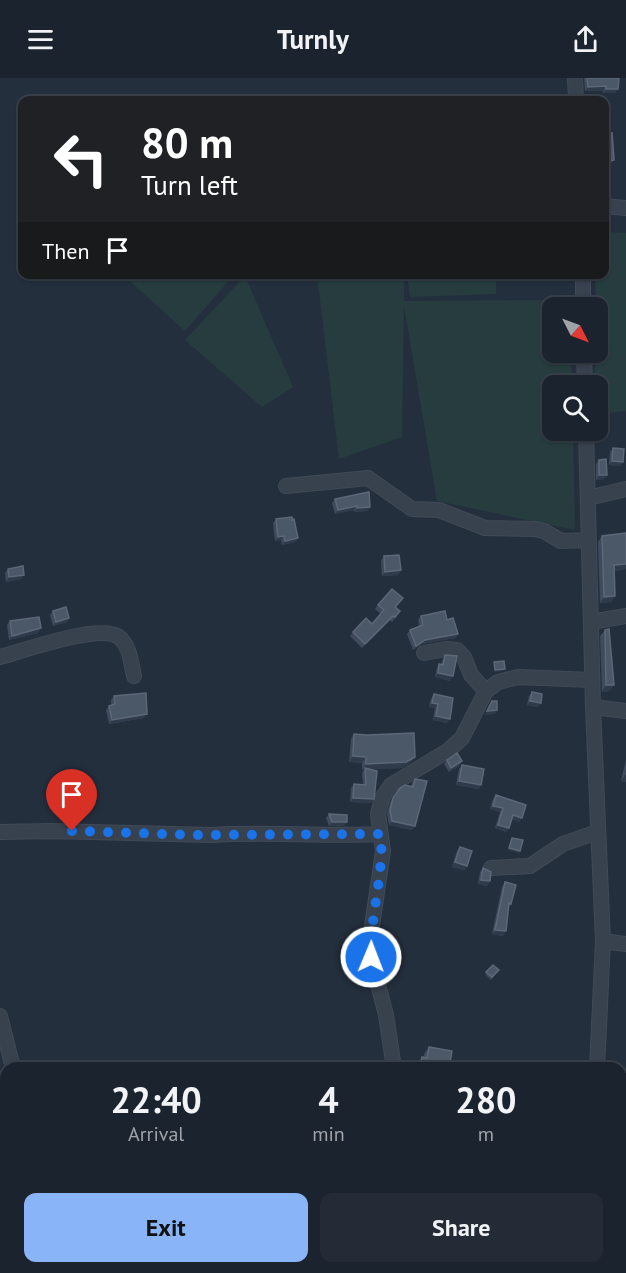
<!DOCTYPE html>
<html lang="en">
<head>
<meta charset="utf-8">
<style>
  :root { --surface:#1b232e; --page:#242b36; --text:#f1f3f6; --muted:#a0a4aa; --line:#39404a; --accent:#8ab4f8 }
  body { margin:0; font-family:"PT Sans",sans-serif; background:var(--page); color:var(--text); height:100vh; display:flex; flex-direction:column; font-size:22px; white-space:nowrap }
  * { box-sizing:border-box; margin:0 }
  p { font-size:20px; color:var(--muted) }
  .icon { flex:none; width:33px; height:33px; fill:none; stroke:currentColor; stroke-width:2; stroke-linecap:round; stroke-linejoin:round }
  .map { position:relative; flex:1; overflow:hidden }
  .details { position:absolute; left:0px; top:984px; width:627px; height:212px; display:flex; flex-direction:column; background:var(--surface); border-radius:18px 18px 0 0; box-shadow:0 2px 4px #0004,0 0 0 2px var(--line) }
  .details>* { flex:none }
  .hud { position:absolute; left:18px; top:18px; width:591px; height:183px; border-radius:12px; box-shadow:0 2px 4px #0004,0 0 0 2px var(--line); background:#202124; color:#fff; overflow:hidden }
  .needle { width:39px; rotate:132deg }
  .tools { position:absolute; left:542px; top:219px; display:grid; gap:12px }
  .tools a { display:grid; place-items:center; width:66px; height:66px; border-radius:12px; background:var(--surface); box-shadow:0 2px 4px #0004,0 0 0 2px var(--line); font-size:30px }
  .pin { position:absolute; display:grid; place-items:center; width:51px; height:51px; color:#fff; margin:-62px -26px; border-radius:50% 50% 50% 0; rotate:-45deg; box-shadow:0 0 6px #0007 }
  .pin .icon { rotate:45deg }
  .me { position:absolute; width:66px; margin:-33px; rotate:1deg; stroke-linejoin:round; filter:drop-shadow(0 0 4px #0008) }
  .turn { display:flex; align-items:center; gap:21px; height:126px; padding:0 24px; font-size:27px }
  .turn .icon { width:78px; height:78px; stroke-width:2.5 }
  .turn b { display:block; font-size:42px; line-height:51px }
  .then { display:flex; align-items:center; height:57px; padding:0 24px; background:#0003; gap:12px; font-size:22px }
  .eta { display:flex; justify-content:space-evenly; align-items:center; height:102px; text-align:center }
  .eta b { font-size:36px; font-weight:700; line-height:42px }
  .button { display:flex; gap:12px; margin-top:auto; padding:12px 24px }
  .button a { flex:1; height:69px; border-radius:12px; background:var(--accent); color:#111; font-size:24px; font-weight:700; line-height:69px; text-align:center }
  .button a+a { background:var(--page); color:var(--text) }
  header { display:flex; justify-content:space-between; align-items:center; height:78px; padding:0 24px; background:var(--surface); font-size:27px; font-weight:700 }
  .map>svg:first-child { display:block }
</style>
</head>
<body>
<header><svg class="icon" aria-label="menu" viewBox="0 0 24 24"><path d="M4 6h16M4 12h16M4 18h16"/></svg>Turnly<svg class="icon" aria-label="share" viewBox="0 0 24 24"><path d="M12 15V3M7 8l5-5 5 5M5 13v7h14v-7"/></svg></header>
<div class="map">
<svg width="626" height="1195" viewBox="0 0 626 1195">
  <rect width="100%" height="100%" fill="#242f3e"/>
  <path fill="#263c3f" d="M605,154L626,155V333L597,336V308L594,307L595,275L597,274L595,197L604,196Z
    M123,197H234L185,253Z
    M317,197H404V223L570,222V229L552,230V274L571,275L572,307L552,308V352L573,353L575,452L437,423L404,228L402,359L339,381Z
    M407,197H496V216L410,219Z
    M245,198L293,309L262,329L185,262Z"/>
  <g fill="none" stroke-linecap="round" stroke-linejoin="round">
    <defs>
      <path id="minor" d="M575,0L576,22
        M604,128L626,130
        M583,196V230
        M584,274L585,308
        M586,352L593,629L603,863L597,990
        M286,408L368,400L412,431L439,432L485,450L535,451L544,453L561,463L589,462
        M588,420L626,411
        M591,544L626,538
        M424,575L446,571L457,572L464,579L471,597L486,613
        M0,579C23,573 100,545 119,559C130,568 131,585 134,598
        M593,629L626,633
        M0,754L51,753L211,757C268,753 325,759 381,756
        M491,790L530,788L563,766L597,754
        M603,863L626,866
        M0,938L13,990
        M394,990L386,937L371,879L372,848L383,773L378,736L382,720L391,707L449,672L462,660L486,613L498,604L518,599L592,602
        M0,1086L6,1082
        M0,1135L6,1149
        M621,1153L626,1155
        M0,1184L6,1182
        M35,1190L41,1195
        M85,1190L86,1195
        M584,1195V1190"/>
    </defs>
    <use href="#minor" stroke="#414a57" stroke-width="16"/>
    <use href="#minor" stroke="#38414e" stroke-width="14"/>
  </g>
  <path fill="#3f4b5c" d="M584,0H619L615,15H603V13H585Z
    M613,370L623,384L620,388L609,387L610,374Z
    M599,382L607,397L604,401L596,402V386Z
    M335,421L370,429L367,433L354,434V432L335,436L332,425Z
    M276,441L298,460L295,464L282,467L281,462L275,463L273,445Z
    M626,455V491L614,493L615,518L611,524L600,525L598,464L602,458Z
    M384,478L401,492L398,497L382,498L381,483Z
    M8,491L24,497L21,501L6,504L5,495Z
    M378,527L396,529L400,533L392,544L390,542L362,570L350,558L353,554L372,546L381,536L375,531Z
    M53,533L69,540L67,544L53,548L50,537Z
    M421,538L447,542L458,556L455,560L422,566L413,572L407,556L410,552L419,548L418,542Z
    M10,543L38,555L9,562L7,547Z
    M605,552L614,607L609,613L602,614L600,558Z
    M445,577L450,603L435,599L437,590L439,586H441L443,581Z
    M532,614L538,629L527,627L529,618Z
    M434,616L447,645L433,642L435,630L429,629L431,621Z
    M114,618L144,640L109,646L106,632L109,628L111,627V622Z
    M354,656L415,679L411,684L402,690L369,691L374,721L371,725L350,724L351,710L354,706H363L362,695L364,691L362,692V685L349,684L351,661Z
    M447,682L462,683L459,688L449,694L444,686Z
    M626,682V704L621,703Z
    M462,687L481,707L478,711L456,707L459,691Z
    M415,701L412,752L389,747L387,736L390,724L400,710L411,708L412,705Z
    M496,717L522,740L519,744L512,741L509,750L506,754L495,750L500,734L490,731L493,721Z
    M329,736L344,748H329L326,740Z
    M460,769L467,788L464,792L452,789L457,773Z
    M483,790L490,803L487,808L478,806L480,794Z
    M505,804L509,829L503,858L492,856L502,809Z
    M493,887L499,892L491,902L485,896Z
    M429,969L449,990H417V986L422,979L424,980V976Z
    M6,1102V1128L0,1116V1105L1,1104Z
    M491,1190H502L503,1192L570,1195H490L489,1192Z"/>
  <path fill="#2f3b4b" d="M606,8L603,13H585L588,9Z
    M606,11H618L615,15H603Z
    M614,82L612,85L604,87V84Z
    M612,383L623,384L620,388L609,387Z
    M599,397H607L604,401L596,402Z
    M357,428L354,432L335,436L338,432Z
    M370,429L367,433L354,434L357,430Z
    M284,458L281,462L275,463L278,459Z
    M298,460L295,464L282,467L285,463Z
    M626,486V491L610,493L614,487Z
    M401,492L398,497L382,498L385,494Z
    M24,497L21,501L6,504L9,499Z
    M615,518L611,524L600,525L604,519Z
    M393,538L390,542L362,570L365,566Z
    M69,540L67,544L53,548L56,544Z
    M41,550L38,555L9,562L12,558Z
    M458,556L455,560L422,566L413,572L416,568L425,562Z
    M505,591L503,593L493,594L495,592Z
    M438,595L453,598L450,603L435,599Z
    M606,607H614L609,613L602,614Z
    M530,623L541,625L538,629L527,627Z
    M432,625L438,626L435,630L429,629Z
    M497,632L495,636L484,637L487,633Z
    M147,636L144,640L109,646L112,642Z
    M436,638L450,641L447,645L433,642Z
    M353,678L366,679L362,685L349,684Z
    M415,679L411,684L402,690L362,692L366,686Z
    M462,683L459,688L449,694L451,690Z
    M625,697H626V704L621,703Z
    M459,703L481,707L478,711L456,707Z
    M353,720L374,721L371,725L350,724Z
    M493,728L503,730L500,734L490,731Z
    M513,737L522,740L519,744L510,741Z
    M392,743L415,748L412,752L389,747Z
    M332,744H347L344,748H329Z
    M498,747L509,750L506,754L495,750Z
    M509,770L520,773L519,775L508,772Z
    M455,784L467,788L464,792L452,789Z
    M481,802L490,803L487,808L478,806Z
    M495,852L506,853L503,858L492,856Z"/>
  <path fill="#4b5868" stroke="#5c6777" stroke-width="1.5" d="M587,0H619L618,11H606V8L588,9Z
    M604,26H606L607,56L612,55L614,82L604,84Z
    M613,370L624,371L623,384L612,383Z
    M606,381L607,397H599V382Z
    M369,414L370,429L357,430V428L338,432L335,421Z
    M292,439V442L294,441L298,460L285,463L284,458L278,459L276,441Z
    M626,455V486L614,487L615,518L604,519L602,458Z
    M399,477L401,492L385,494L384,478Z
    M23,488L24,497L9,499L8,491Z
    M392,511L403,520L395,529L400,533L395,539L393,538L365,566L353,554L366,540L372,546L384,532L378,527Z
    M66,529L69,540L56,544L53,533Z
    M445,533L447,542L453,540L458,556L425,562L416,568L410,552L423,547L421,538Z
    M39,539L41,550L12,558L10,543Z
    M609,551L614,607H606L605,552Z
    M445,577L457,578L453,598L438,595L439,586L443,587Z
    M504,583L505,591L495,592L494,584Z
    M532,614L542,616L541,625L530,623Z
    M146,615L147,636L112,642L109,628L115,626L114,618Z
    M434,616L453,620L450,641L436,638L438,626L432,625Z
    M492,623H497V632L487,633Z
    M414,655L415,679L406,684L366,686V679L353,678L354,656L367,657Z
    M457,675L462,683L451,690L447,682Z
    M462,687L484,691L481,707L459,703Z
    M365,690L377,693L374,721L353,720L354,706L366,707Z
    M415,701L427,703L415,748L392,743L390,732L393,720L400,710L405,707L413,709Z
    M496,717L526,727L522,740L513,737L509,750L498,747L503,730L493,728Z
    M329,736L347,737V744H332Z
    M512,760L523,762L520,773L509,770Z
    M460,769L472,773L467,788L455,784Z
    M483,790L491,794L490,803L481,802Z
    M505,804L516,807L511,826L509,825L506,853L495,852Z
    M493,887L499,892L492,899L486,894Z
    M429,969L452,973L449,990H420L422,979L427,980Z
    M621,1077L626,1078V1088L624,1093L621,1092Z
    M6,1102V1113L1,1104Z
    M493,1190H502L503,1192L514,1190H570V1195H494Z"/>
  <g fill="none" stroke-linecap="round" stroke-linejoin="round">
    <path stroke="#1a73e8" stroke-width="10" stroke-dasharray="0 18" d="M72,753L195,757L381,756C384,797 370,838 371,879"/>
  </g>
</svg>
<div class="tools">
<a><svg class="needle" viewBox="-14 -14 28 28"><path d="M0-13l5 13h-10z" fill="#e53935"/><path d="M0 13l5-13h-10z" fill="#a0a4aa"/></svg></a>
<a><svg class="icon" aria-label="search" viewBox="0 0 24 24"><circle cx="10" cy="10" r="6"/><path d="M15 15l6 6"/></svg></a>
</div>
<div class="pin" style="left:72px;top:753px;background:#d93025"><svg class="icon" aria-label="arrive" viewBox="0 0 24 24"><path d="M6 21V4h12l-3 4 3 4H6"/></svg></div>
<svg class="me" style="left:371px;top:879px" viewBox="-20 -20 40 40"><circle r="17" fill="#1a73e8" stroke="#fff" stroke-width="3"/><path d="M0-11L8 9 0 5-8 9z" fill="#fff"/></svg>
<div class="hud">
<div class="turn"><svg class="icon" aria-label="left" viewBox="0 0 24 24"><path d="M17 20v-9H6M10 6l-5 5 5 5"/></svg><div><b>80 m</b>Turn left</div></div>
<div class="then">Then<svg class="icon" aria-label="arrive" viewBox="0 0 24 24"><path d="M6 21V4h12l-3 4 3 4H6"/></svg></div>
</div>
<section class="details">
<div class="eta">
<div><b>22:40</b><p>Arrival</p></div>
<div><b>4</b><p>min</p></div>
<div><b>280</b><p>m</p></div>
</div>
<div class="button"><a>Exit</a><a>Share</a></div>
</section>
</div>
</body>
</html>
